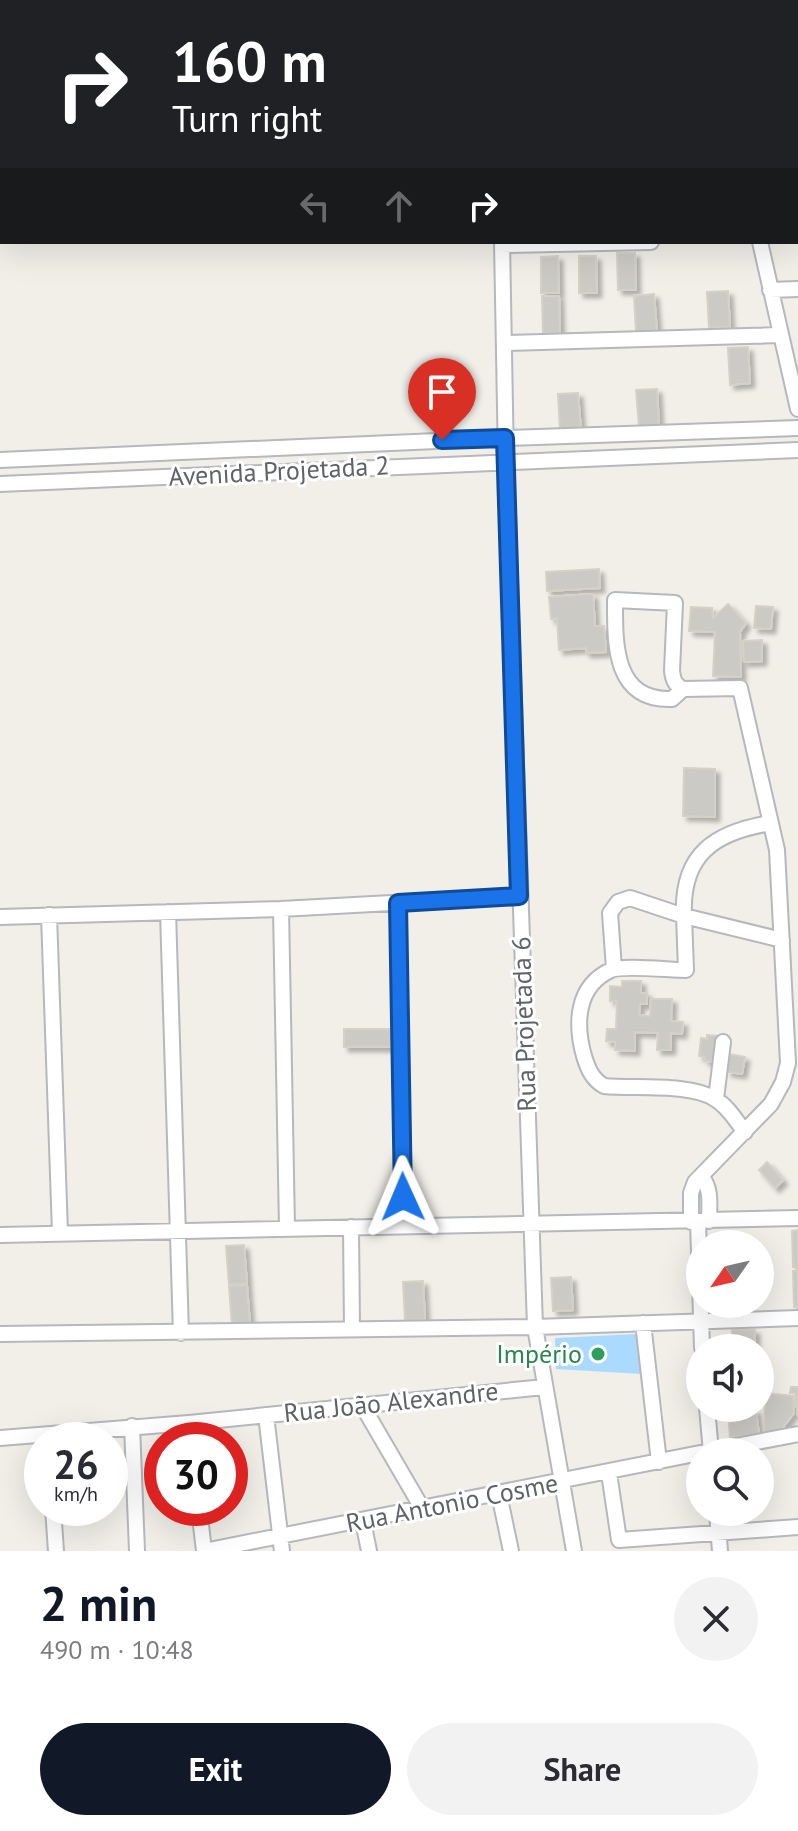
<!DOCTYPE html>
<html lang="en">
<head>
<meta charset="utf-8">
<style>
  :root { --surface:#fff; --page:#f2f2f3; --text:#2b2b33; --muted:#7c7c81; --accent:#111827 }
  body { margin:0; font-family:"PT Sans",sans-serif; background:var(--page); color:var(--text); height:100vh; display:flex; flex-direction:column; font-size:30px; white-space:nowrap }
  * { box-sizing:border-box; margin:0 }
  p { font-size:26px; color:var(--muted) }
  .icon { flex:none; width:44px; height:44px; fill:none; stroke:currentColor; stroke-width:2; stroke-linecap:round; stroke-linejoin:round }
  .map { position:relative; height:1551px; overflow:hidden }
  .sheet { display:flex; flex-direction:column; background:var(--surface); flex:1 }
  .sheet>* { flex:none }
  .banner { position:absolute; left:0px; top:0px; width:798px; height:244px; box-shadow:0 8px 32px #0002; background:#202124; color:#fff; overflow:hidden }
  .needle { width:52px; rotate:236deg }
  .fabs { position:absolute; left:686px; top:1230px; display:grid; gap:16px }
  .fabs a { display:grid; place-items:center; width:88px; height:88px; border-radius:50%; background:var(--surface); box-shadow:0 8px 32px #0002; font-size:40px }
  .speed { position:absolute; left:24px; top:1422px; display:flex; gap:16px; font-size:40px; font-weight:700; text-align:center }
  .speed>* { display:grid; place-content:center; width:104px; height:104px; border-radius:50%; background:var(--surface); box-shadow:0 8px 32px #0002; line-height:1 }
  .speed small { font-size:20px; font-weight:400 }
  .speed .limit { border:12px solid #d22; background:#fff; color:#111 }
  .pin { position:absolute; display:grid; place-items:center; width:68px; height:68px; color:#fff; margin:-82px -34px; border-radius:50% 50% 50% 0; rotate:-45deg; box-shadow:0 0 8px #0007 }
  .pin .icon { rotate:45deg }
  .me { position:absolute; width:88px; margin:-44px; rotate:359deg; stroke-linejoin:round; filter:drop-shadow(0 0 6px #0008) }
  .turn { display:flex; align-items:center; gap:28px; height:168px; padding:0 40px; font-size:36px }
  .turn .icon { width:104px; height:104px; stroke-width:2.5 }
  .turn b { display:block; font-size:56px; line-height:68px }
  .lanes { display:flex; align-items:center; height:76px; padding:0 40px; background:#0003; justify-content:center; gap:40px; direction:ltr }
  .lanes .off { opacity:.35 }
  .round { display:grid; place-items:center; flex:none; width:84px; height:84px; border-radius:42px; background:var(--page) }
  .headline { display:flex; align-items:center; justify-content:space-between; height:136px; padding:0 40px }
  h1 { font-size:48px; font-weight:700; line-height:60px; color:var(--accent) }
  .button { display:flex; gap:16px; margin-top:auto; padding:16px 40px }
  .button a { flex:1; height:92px; border-radius:48px; background:var(--accent); color:#fff; font-size:32px; font-weight:700; line-height:92px; text-align:center }
  .button a+a { background:var(--page); color:var(--text) }
  .map>svg:first-child { display:block }
</style>
</head>
<body>
<div class="map">
<svg width="798" height="1551" viewBox="0 0 798 1551">
  <defs>
    <filter id="shadow"><feDropShadow dx="4.5" dy="4.5" stdDeviation="2" flood-color="#0004"/></filter>
  </defs>
  <rect width="100%" height="100%" fill="#f1efe8"/>
  <path fill="#aadaff" d="M638,1334L642,1374L556,1369L555,1338Z"/>
  <g fill="none" stroke-linecap="round" stroke-linejoin="round">
    <path stroke="#aadaff" stroke-width="4" d="M244,2L247,0
      M0,123L2,122"/>
  </g>
  <path fill="#cccac5" stroke="#d6d1c6" stroke-width="2" filter="url(#shadow)" d="M617,253H635L636,290H618Z
    M558,256L559,293H541V257Z
    M579,256H596L597,293H579Z
    M728,291L730,327L709,328L707,292Z
    M654,294L657,331L636,332L634,296Z
    M542,296H559L560,333H543Z
    M748,347L750,383L730,385L728,348Z
    M657,389L659,425L639,427L636,390Z
    M578,393L581,430L560,431L558,394Z
    M599,569L600,588L547,591L546,572Z
    M593,594L595,626H604L606,652L586,653V648L559,650L557,618L551,619L549,597Z
    M728,604L746,623L740,632L741,677L713,676L715,632L689,631L691,607L712,608L713,618Z
    M756,606L773,607L771,629L754,628Z
    M762,640V661L744,662L743,641Z
    M684,768L715,769V817L683,816Z
    M622,981H641V993H647V1004H640L639,1015L650,1016L651,999H672L671,1021L683,1022L682,1034L671,1033V1050H657L658,1033L635,1032V1051L615,1050V1042L606,1041L607,1029H616L617,1001H610V986L622,987Z
    M344,1029H394V1047H344Z
    M707,1035L717,1036L715,1062L705,1061V1057L699,1056L701,1038L707,1039Z
    M729,1054L745,1057L742,1074L727,1072Z
    M767,1162L783,1180L775,1188L759,1170Z
    M798,1230V1267H793L792,1231Z
    M244,1245L247,1284L229,1285L226,1246Z
    M798,1270V1307H794L793,1271Z
    M571,1277L573,1310L553,1311L551,1278Z
    M423,1281L425,1319L405,1320L403,1282Z
    M247,1285L250,1324L232,1325L229,1286Z
    M732,1329L755,1330V1348H732Z
    M791,1387H798V1416L795,1393H790Z
    M765,1393L793,1396L794,1413L781,1430L764,1432Z
    M756,1410L759,1434L730,1437L728,1414Z"/>
  <g fill="none" stroke-linecap="round" stroke-linejoin="round">
    <defs>
      <path id="minor" d="M490,0V2
        M689,0L690,2
        M752,0L753,2
        M796,17H798
        M796,154H798
        M502,242L506,462L535,1327L574,1551
        M760,242L798,409
        M502,245L651,242
        M770,290L798,289
        M504,343L781,335
        M0,460L505,438L798,428
        M0,484L798,450
        M683,689L672,699C613,701 615,643 615,600L675,603L672,671C673,680 675,685 683,689L740,688L777,850L788,1063L783,1082L771,1104L695,1182L691,1193V1222
        M771,823C715,832 681,854 684,916L782,940
        M398,903L404,1226
        M281,909L287,1228
        M168,912L181,1333
        M49,915L60,1233
        M0,917L281,909L519,896
        M614,969L610,913L618,902L630,898L684,916L686,970C670,970 623,965 611,970C576,986 575,1024 584,1056C588,1069 592,1079 604,1086C635,1089 690,1083 715,1099C728,1106 736,1121 745,1132
        M716,1099L723,1042
        M702,1177C712,1190 709,1205 709,1221
        M698,1221L702,1348
        M351,1227L352,1329
        M0,1235L798,1218
        M643,1323L659,1462
        M0,1334L535,1327L798,1318
        M362,1405L422,1508
        M707,1408L711,1452
        M266,1415L282,1551
        M132,1426L137,1551
        M0,1438L189,1423L544,1387
        M705,1452L798,1434
        M609,1473L619,1540L798,1527
        M499,1494L511,1551
        M53,1508L56,1551
        M199,1508L204,1551
        M717,1512L720,1551
        M363,1521L369,1551
        M204,1551L700,1453"/>
    </defs>
    <use href="#minor" stroke="#b5b8bc" stroke-width="18"/>
    <use href="#minor" stroke="#fff" stroke-width="14"/>
  </g>
  <g fill="none" stroke-linecap="round" stroke-linejoin="round">
    <defs>
      <path id="route" d="M403,1197L398,903L519,896L505,438L442,440"/>
    </defs>
    <use href="#route" stroke="#114b97" stroke-width="20"/>
    <use href="#route" stroke="#1a73e8" stroke-width="14"/>
  </g>
  <circle fill="#2e9e5b" stroke="#fff" stroke-width="3" cx="598" cy="1354" r="8"/>
  <g text-anchor="middle" stroke-width="6" stroke-linejoin="round" paint-order="stroke">
    <g font-size="26" fill="#5f6368" stroke="#fff">
      <text transform="translate(279 471) rotate(-3)" y="9">Avenida Projetada 2</text>
      <text transform="translate(524 1024) rotate(-92)" y="9">Rua Projetada 6</text>
      <text transform="translate(391 1402) rotate(-6)" y="9">Rua João Alexandre</text>
      <text transform="translate(452 1503) rotate(-11)" y="9">Rua Antonio Cosme</text>
    </g>
    <g font-size="26" fill="#27864d" stroke="#fff" text-anchor="end">
      <text x="582" y="1363">Império</text>
    </g>
  </g>
</svg>
<div class="fabs">
<a><svg class="needle" viewBox="-14 -14 28 28"><path d="M0-13l5 13h-10z" fill="#e53935"/><path d="M0 13l5-13h-10z" fill="#7c7c81"/></svg></a>
<a><svg class="icon" aria-label="sound" viewBox="0 0 24 24"><path d="M4 9h4l5-4v14l-5-4H4zM17 9q2 3 0 6"/></svg></a>
<a><svg class="icon" aria-label="search" viewBox="0 0 24 24"><circle cx="10" cy="10" r="6"/><path d="M15 15l6 6"/></svg></a>
</div>
<div class="speed"><div>26<small>km/h</small></div><div class="limit">30</div></div>
<div class="pin" style="left:442px;top:440px;background:#d93025"><svg class="icon" aria-label="arrive" viewBox="0 0 24 24"><path d="M6 21V4h12l-3 4 3 4H6"/></svg></div>
<svg class="me" style="left:403px;top:1197px" viewBox="-20 -20 40 40"><path d="M0-17L14 15 0 8-14 15z" fill="#1a73e8" stroke="#fff" stroke-width="4"/></svg>
<div class="banner">
<div class="turn"><svg class="icon" aria-label="right" viewBox="0 0 24 24"><path d="M7 20v-9h11M14 6l5 5-5 5"/></svg><div><b>160 m</b>Turn right</div></div>
<div class="lanes"><svg class="icon off" aria-label="left" viewBox="0 0 24 24"><path d="M17 20v-9H6M10 6l-5 5 5 5"/></svg><svg class="icon off" aria-label="ahead" viewBox="0 0 24 24"><path d="M12 20V5M6 11l6-6 6 6"/></svg><svg class="icon" aria-label="right" viewBox="0 0 24 24"><path d="M7 20v-9h11M14 6l5 5-5 5"/></svg></div>
</div>
</div>
<section class="sheet">
<div class="headline"><div><h1>2 min</h1><p>490 m · 10:48</p></div><a class="round"><svg class="icon" aria-label="close" viewBox="0 0 24 24"><path d="M6 6l12 12M18 6L6 18"/></svg></a></div>
<div class="button"><a>Exit</a><a>Share</a></div>
</section>
</body>
</html>
